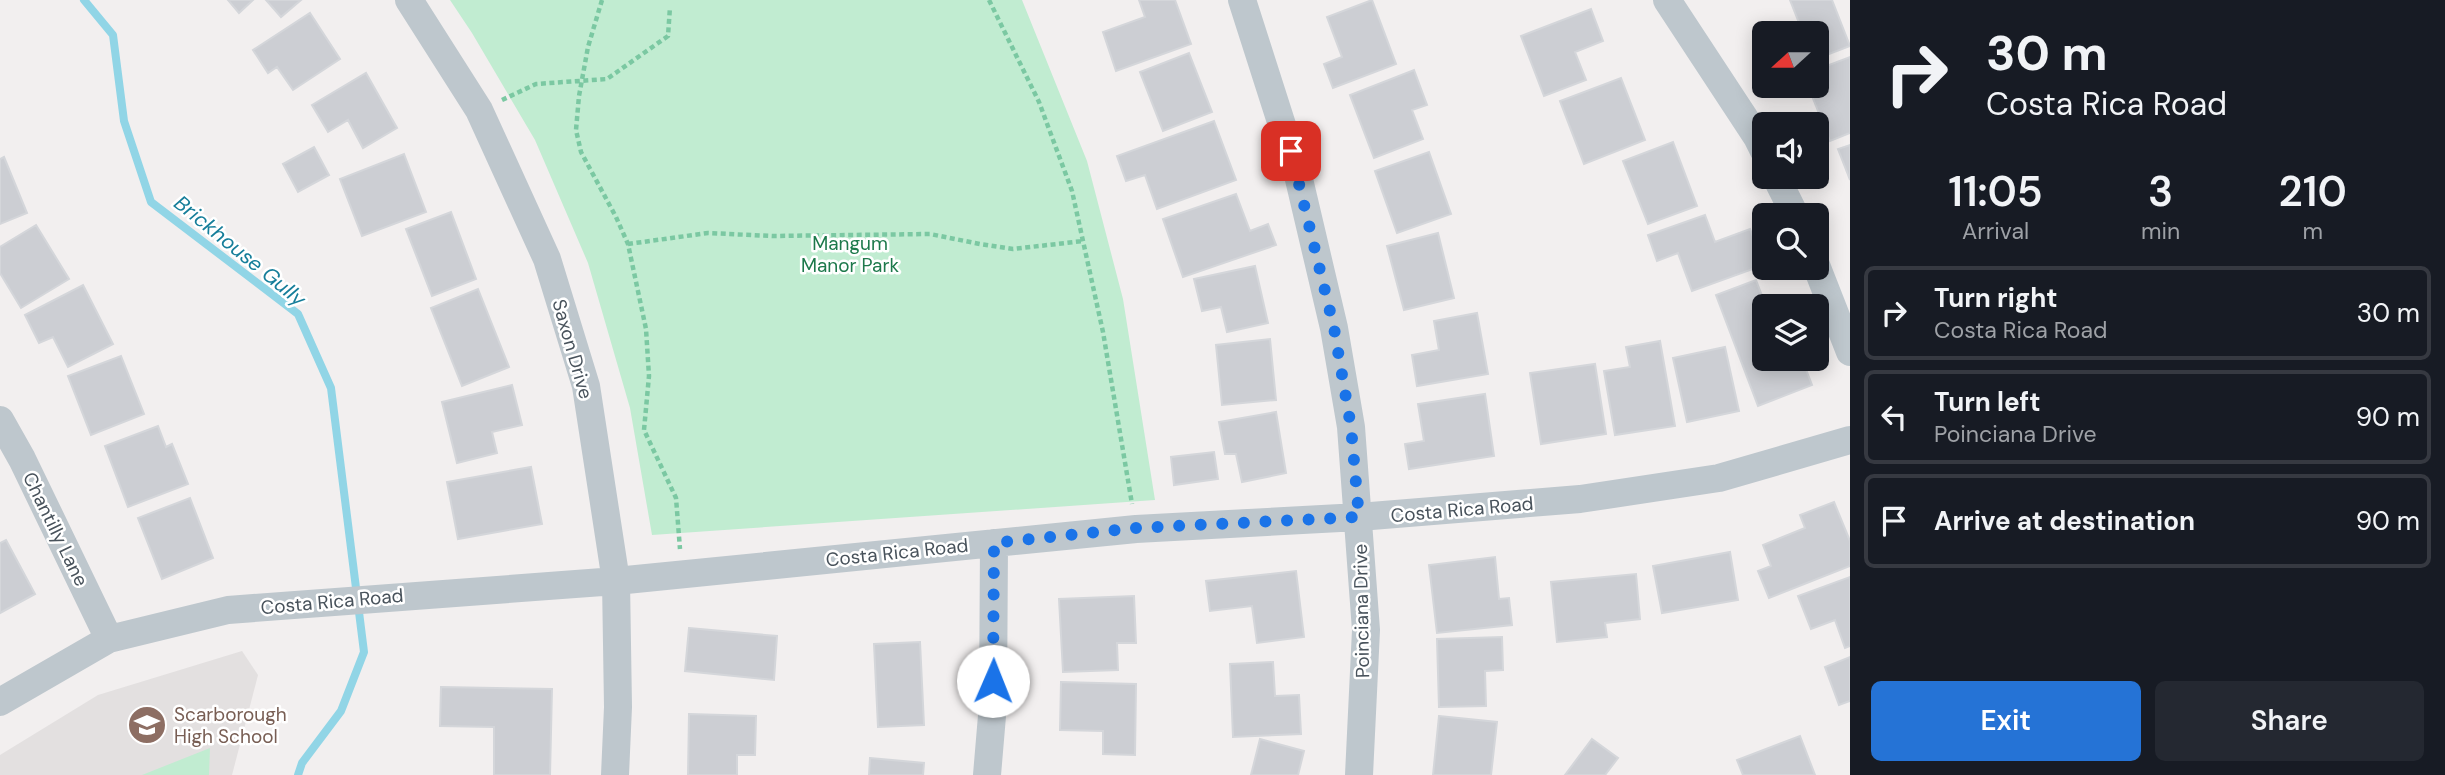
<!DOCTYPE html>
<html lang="en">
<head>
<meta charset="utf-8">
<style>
  :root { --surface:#171b24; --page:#242831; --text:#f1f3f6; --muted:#9ea1a6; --line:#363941; --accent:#2573d6 }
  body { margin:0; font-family:"DM Sans",sans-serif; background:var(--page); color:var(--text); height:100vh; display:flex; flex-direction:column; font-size:26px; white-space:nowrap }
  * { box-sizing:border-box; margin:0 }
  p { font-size:23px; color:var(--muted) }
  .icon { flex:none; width:38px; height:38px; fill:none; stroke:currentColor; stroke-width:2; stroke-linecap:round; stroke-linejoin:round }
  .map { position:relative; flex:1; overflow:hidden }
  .side { display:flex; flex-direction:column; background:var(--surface); width:595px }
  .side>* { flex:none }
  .top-card { background:#171b24; color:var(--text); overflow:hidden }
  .needle { width:46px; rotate:249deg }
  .controls { position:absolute; left:1752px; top:21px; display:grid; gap:14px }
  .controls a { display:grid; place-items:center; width:77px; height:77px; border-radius:10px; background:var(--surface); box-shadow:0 4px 18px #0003; font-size:35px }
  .pin { position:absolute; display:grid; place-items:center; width:60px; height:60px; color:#fff; margin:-30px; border-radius:14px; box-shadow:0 4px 10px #0006 }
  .me { position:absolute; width:77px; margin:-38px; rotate:1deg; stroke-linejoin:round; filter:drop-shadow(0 0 5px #0008) }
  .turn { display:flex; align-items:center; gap:24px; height:147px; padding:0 21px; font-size:32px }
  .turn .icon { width:91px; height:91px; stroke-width:2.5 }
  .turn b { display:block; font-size:49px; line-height:60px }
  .eta { display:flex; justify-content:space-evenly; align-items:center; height:119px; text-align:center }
  .eta b { font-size:42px; font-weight:600; line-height:49px }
  .primary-button { display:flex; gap:14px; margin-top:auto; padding:14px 21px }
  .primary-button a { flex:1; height:80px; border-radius:10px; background:var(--accent); color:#fff; font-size:28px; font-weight:600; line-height:80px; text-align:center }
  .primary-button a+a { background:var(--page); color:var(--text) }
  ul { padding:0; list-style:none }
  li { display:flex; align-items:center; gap:21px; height:94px; margin:0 14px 10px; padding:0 7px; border:4px solid var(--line); border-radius:10px }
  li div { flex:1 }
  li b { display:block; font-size:26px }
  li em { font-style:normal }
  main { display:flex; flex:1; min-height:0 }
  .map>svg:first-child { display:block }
</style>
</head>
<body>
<main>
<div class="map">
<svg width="1850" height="775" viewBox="0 0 1850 775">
  <rect width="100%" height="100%" fill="#f2efef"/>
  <path fill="#e3e0e0" d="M242,651L258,675L232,775H0V755L98,695Z"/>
  <path fill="#c1ecd1" d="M450,0H1022L1087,161L1123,299L1155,500L652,535L630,408L588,263L535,140L472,33Z
    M210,748L209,775H142Z"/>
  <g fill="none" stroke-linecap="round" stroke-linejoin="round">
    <path stroke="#91d5e6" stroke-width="8" d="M84,0L113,35L124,121L151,202L298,314L331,388L364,652L341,711L302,763L298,775"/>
  </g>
  <path fill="#ccced3" stroke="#d4d6da" stroke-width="2" d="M228,0H253L239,13Z
    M266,0H301L281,17Z
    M1139,0H1175L1191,44L1116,71L1103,32L1145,17Z
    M1372,0L1396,64L1333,88L1324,64L1342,57L1327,17Z
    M1790,0H1832L1850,46L1816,59V33H1773L1799,23Z
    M1591,9L1603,41L1575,52L1586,80L1544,96L1521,36Z
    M310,13L340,59L293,90L277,67L268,73L253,50Z
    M1189,53L1212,112L1163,131L1140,72Z
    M1850,57V133L1830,141L1808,86H1816V70Z
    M1414,70L1427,105L1412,110L1423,139L1374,158L1350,95Z
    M366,73L397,128L363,148L348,120L328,132L312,105Z
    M1621,78L1645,140L1584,164L1560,101Z
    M1214,121L1236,180L1157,209L1145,175L1126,181L1117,156Z
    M1673,142L1697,206L1648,224L1623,161Z
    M1850,145V180L1838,149Z
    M314,147L329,175L298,192L283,164Z
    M1429,152L1451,214L1397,233L1375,171Z
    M404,154L426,212L362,236L340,179Z
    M4,157L27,213L0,224V159Z
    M1236,194L1250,231L1268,224L1276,245L1183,277L1163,219Z
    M451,212L476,279L432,296L406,229Z
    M1705,215L1715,242L1750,229L1764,265L1692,291L1678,253L1657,261L1648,235Z
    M36,225L69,279L21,308L0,273V247Z
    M1438,233L1454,298L1404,310L1387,246Z
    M1255,266L1268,323L1227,332L1221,307L1202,311L1194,279Z
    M1756,280L1766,306H1764V311L1758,314L1764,330V359H1802L1812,385L1758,406L1716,295Z
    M83,285L113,344L68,367L53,337L39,343L25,315Z
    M478,289L509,367L462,386L431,308Z
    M1477,313L1488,374L1417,386L1412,355L1439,350L1434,321Z
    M1270,339L1276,400L1222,405L1216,345Z
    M1660,341L1675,426L1615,435L1604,371L1630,367L1626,347Z
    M1725,347L1739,411L1687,422L1673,358Z
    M121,356L144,414L91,435L68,376Z
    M1595,364L1606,434L1541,444L1530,373Z
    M512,385L522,425L492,432L497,453L457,463L442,402Z
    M1485,394L1494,456L1409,469L1405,444L1424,441L1418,404Z
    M1276,412L1286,473L1242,482L1236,454H1225L1219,422Z
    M158,426L166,447L172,444L188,484L128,507L105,446Z
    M1214,452L1218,479L1174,485L1171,457Z
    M531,467L542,524L458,539L447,482Z
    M190,498L213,558L162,579L138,518Z
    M1834,502L1850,541V566L1769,598L1758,571L1771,566L1763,545L1805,528L1800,515Z
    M6,540L35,594L0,613V543Z
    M1730,552L1738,600L1662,613L1653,566Z
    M1495,557L1499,599L1509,598L1512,625L1437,633L1429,565Z
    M1296,571L1304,637L1257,643L1252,606L1210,611L1206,581Z
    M1636,574L1640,619L1605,623L1607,637L1557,642L1551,582Z
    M1850,577V646L1845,648L1835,620L1811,629L1798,596Z
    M1134,596L1136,643H1117L1118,670L1063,672L1059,599Z
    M689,628L777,636L774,680L685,671Z
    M1502,637L1503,670L1485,671L1486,706L1439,707L1437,639Z
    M920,642L924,725L878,727L874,644Z
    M1850,657V701L1839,705L1825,667Z
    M1273,662L1275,696L1299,695L1301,734L1233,737L1230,664Z
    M1061,682L1136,684L1135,755L1103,754V731L1060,730Z
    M441,687L552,689L550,775H494V727L440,726Z
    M689,714L756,716L755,755H737V775H688Z
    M1439,716L1497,722L1491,775H1433Z
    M1800,736L1815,775H1743L1737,760Z
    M1260,739L1304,751L1298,775H1251Z
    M1592,739L1618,758L1605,775H1565Z
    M870,758L924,763L923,775H869Z"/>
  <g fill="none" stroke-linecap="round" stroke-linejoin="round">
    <path stroke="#7bc8a2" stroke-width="4.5" stroke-dasharray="5 3.5" stroke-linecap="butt" d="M602,0L588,47L579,96L576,130L581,152L616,217L628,244L646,329L649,376L644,430L676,498L680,549
      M989,0L1039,102L1072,191L1103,332L1132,504
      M502,100L536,84L607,79L668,36L670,7
      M628,244L708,233L772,236L930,234L980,244L1013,249L1083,241"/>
    <path stroke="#bec7cd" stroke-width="28" d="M409,0L479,110L547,259L586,386L616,581L618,707L615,775
      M1242,0L1298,175L1334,328L1351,427L1366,630L1359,775
      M1667,0L1757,137L1764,151
      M1776,177L1795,215
      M1816,265L1850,352
      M0,420L22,459L109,639
      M0,702L109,639L228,610L616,581L1136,529L1359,517L1580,499L1719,478L1850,440
      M987,775L993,704L994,543"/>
  </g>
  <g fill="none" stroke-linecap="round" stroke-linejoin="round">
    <path stroke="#1a73e8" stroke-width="12" stroke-dasharray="0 21.6" d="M993,681L994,543L1136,528L1359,517L1351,427L1334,328L1291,151"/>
  </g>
  <defs>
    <symbol id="school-disc" viewBox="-11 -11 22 22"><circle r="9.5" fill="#8d6e63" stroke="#fff"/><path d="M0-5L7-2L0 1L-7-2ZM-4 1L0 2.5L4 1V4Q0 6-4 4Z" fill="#fff"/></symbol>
  </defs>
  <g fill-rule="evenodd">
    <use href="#school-disc" x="125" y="703" width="44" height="44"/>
  </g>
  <g text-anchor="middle" stroke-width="5" stroke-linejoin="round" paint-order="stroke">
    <g font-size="19" fill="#1d794b" stroke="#fff">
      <text x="850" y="250">Mangum<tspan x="850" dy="22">Manor Park</tspan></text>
    </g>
    <g font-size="19" fill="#48525b" stroke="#fff">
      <text transform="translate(573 349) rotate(74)" y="7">Saxon Drive</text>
      <text transform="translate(1462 509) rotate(-5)" y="7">Costa Rica Road</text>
      <text transform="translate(56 529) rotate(64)" y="7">Chantilly Lane</text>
      <text transform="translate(897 552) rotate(-6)" y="7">Costa Rica Road</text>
      <text transform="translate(332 601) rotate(-5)" y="7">Costa Rica Road</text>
      <text transform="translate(1361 611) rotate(-91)" y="7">Poinciana Drive</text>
    </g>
    <g font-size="19" fill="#785e54" stroke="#fff" text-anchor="start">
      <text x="174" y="721">Scarborough<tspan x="174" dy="22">High School</tspan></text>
    </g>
    <g font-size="21" font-style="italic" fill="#167e9a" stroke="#fff">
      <text transform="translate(240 251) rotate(39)" y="7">Brickhouse Gully</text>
    </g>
  </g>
</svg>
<div class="controls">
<a><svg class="needle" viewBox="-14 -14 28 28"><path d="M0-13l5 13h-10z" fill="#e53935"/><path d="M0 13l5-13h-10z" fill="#9ea1a6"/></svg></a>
<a><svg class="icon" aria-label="sound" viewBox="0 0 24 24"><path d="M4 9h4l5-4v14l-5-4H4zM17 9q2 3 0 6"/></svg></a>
<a><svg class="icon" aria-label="search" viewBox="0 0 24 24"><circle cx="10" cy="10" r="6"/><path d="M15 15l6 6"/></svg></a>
<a><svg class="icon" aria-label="layers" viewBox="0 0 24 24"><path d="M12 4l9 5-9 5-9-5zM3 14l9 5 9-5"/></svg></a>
</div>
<div class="pin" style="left:1291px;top:151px;background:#d93025"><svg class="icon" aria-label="arrive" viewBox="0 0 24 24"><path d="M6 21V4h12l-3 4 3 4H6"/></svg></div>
<svg class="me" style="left:993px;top:681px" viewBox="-20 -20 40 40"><circle r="19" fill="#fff"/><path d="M0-13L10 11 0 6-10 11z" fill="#1a73e8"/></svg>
</div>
<section class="side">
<div class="top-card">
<div class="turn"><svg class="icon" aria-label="right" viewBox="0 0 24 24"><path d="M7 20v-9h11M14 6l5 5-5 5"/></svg><div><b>30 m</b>Costa Rica Road</div></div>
</div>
<div class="eta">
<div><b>11:05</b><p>Arrival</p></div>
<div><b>3</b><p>min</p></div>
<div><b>210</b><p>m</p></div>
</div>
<ul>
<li><svg class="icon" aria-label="right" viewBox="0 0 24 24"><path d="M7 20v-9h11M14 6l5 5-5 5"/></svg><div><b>Turn right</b><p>Costa Rica Road</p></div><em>30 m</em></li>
<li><svg class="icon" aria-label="left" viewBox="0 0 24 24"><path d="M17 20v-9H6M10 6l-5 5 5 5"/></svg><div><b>Turn left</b><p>Poinciana Drive</p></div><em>90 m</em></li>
<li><svg class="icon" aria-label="arrive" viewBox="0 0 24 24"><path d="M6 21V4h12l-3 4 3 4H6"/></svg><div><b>Arrive at destination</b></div><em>90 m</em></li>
</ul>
<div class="primary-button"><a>Exit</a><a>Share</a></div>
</section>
</main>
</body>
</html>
